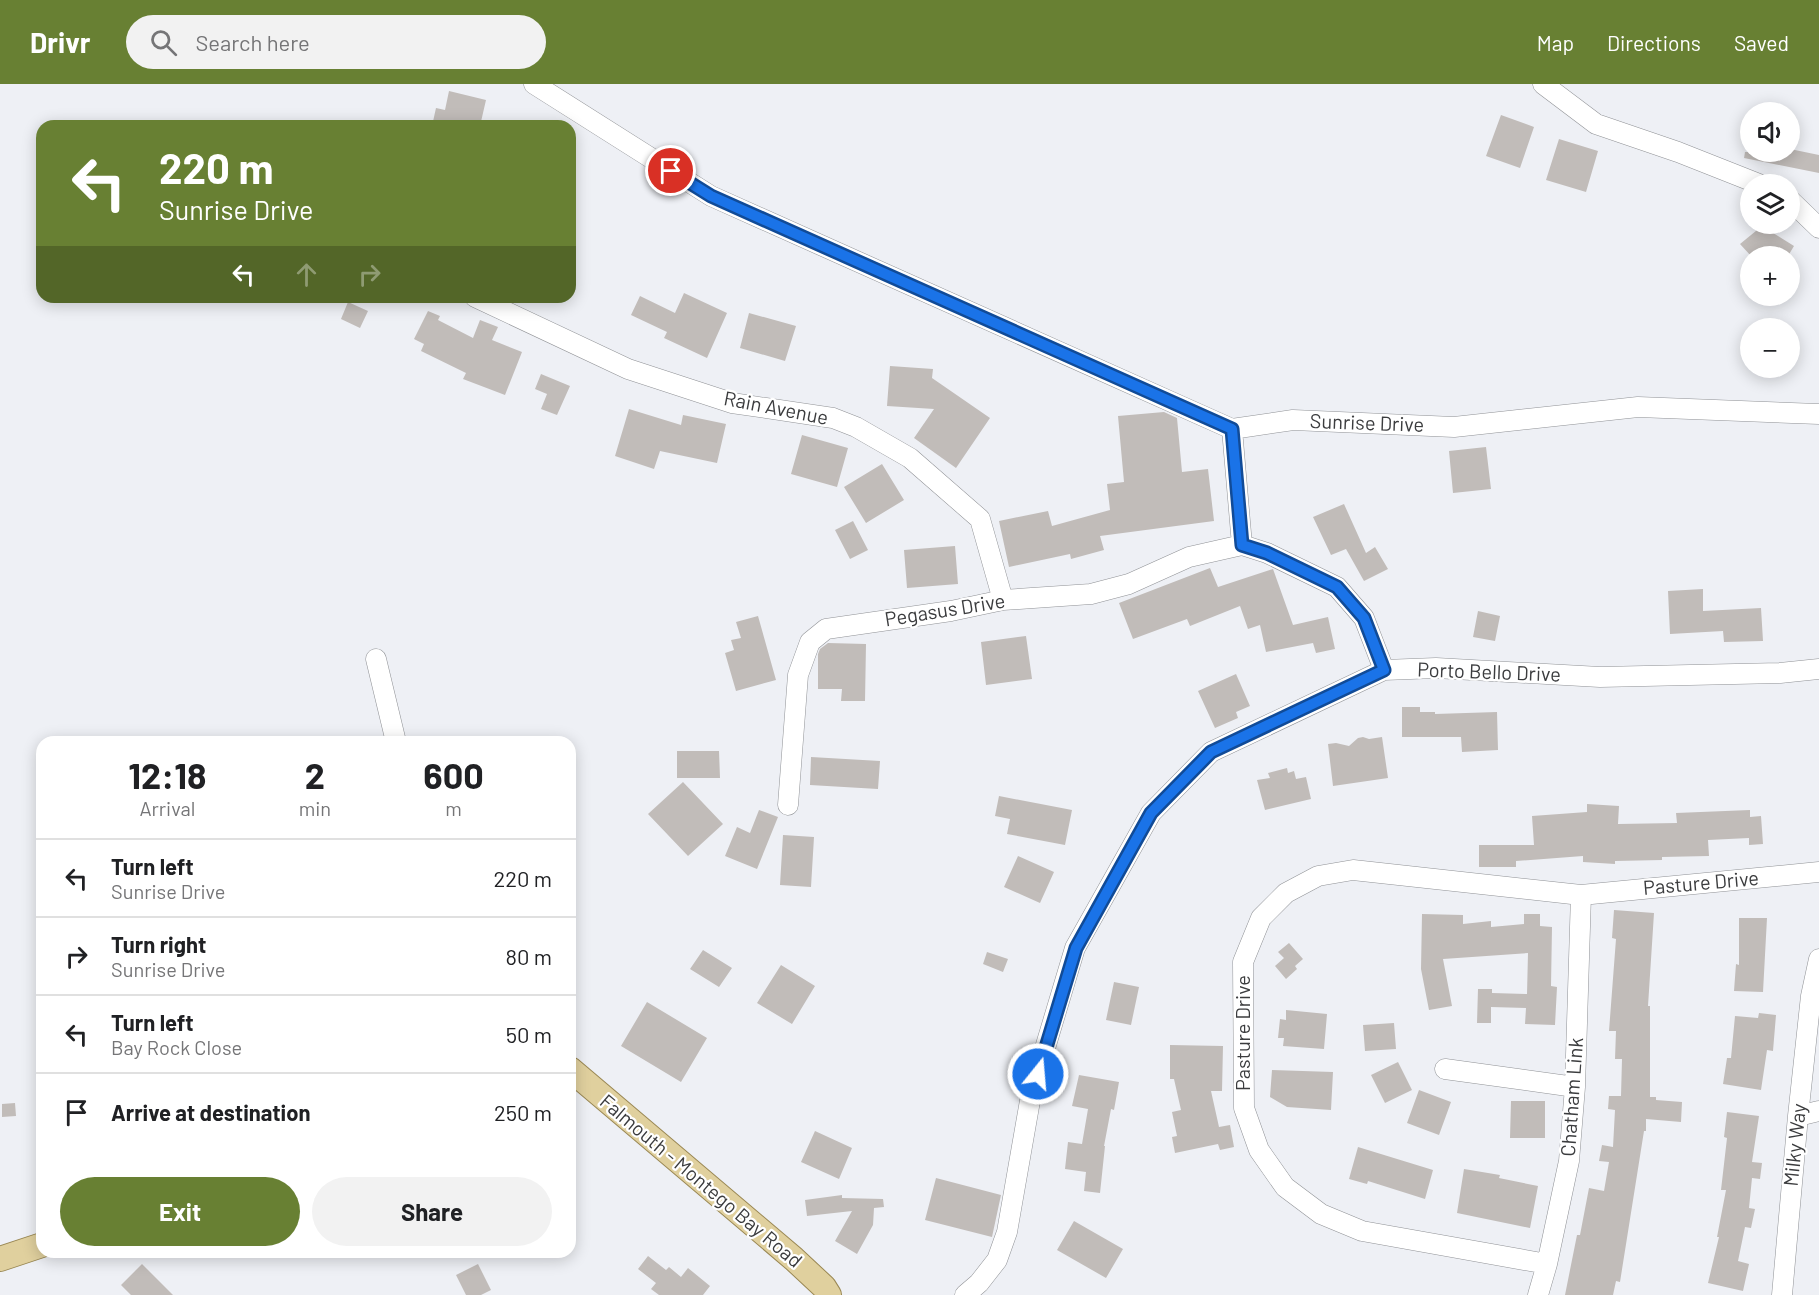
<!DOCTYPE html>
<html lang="en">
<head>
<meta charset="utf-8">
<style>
  :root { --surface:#fff; --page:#f2f2f2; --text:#202124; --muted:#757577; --line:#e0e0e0; --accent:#688033 }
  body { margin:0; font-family:Barlow,sans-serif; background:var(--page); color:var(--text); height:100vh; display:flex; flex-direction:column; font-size:22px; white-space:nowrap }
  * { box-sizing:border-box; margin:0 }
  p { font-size:20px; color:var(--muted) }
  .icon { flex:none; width:33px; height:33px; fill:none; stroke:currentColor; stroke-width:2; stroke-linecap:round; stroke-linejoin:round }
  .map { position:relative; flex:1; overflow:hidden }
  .sheet { position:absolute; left:36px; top:652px; width:540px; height:522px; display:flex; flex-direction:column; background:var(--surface); border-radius:18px; box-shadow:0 3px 15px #0003 }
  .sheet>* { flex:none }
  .banner { position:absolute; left:36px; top:36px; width:540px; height:183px; border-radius:18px; box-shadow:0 3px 15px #0003; background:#688033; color:#fff; overflow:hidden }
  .buttons { position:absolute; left:1740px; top:18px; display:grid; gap:12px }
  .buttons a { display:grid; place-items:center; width:60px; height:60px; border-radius:50%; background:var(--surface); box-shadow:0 3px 15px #0003; font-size:30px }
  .pin { position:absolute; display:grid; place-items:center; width:51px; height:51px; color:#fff; margin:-26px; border:3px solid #fff; border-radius:50%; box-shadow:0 2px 6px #0007 }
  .me { position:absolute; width:66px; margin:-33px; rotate:17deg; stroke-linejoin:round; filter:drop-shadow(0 0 4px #0008) }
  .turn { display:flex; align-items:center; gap:21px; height:126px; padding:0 24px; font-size:27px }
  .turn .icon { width:78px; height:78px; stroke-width:2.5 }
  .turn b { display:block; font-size:42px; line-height:51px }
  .lanes { display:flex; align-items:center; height:57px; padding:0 24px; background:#0003; justify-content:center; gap:30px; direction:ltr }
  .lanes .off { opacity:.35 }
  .eta { display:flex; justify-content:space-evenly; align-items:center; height:102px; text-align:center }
  .eta b { font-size:36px; font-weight:700; line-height:42px }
  .action { display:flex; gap:12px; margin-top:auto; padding:12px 24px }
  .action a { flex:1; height:69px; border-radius:36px; background:var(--accent); color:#fff; font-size:24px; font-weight:700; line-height:69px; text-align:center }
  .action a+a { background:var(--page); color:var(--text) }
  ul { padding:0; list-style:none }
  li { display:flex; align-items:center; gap:18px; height:78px; padding:0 24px; border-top:2px solid var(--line) }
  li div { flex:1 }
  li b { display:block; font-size:22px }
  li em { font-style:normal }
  header { display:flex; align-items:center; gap:36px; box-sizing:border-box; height:84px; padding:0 30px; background:var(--accent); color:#fff }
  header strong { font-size:28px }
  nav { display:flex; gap:33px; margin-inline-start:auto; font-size:21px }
  .search { width:420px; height:54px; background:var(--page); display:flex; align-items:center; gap:15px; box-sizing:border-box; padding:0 21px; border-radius:33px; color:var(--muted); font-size:22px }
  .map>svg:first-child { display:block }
</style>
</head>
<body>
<header>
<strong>Drivr</strong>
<div class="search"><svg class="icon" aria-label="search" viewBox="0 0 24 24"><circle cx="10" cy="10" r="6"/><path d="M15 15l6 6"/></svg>Search here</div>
<nav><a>Map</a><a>Directions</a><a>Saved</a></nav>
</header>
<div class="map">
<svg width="1819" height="1211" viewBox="0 0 1819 1211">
  <rect width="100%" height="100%" fill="#eef0f5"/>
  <path fill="#c1bcb9" d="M449,7L486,16L480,42H432L436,24L445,26Z
    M1501,31L1534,43L1520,84L1486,72Z
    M1559,55L1598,67L1586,108L1546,96Z
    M1790,65L1819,71V89L1744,74L1745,68H1790Z
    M1762,142L1794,162L1788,172H1751L1740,160Z
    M684,209L727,229L707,274L664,254L667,248L631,231L640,212L675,229Z
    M348,218L368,227L360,244L341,235Z
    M428,227L440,232L438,236L473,254L480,236L498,243L492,256L522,268L505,311L463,295L466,289L421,267L424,260L414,255Z
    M749,229L796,242L785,277L740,264Z
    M890,282L933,285L932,294L990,334L956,384L914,354L934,325L887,322Z
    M541,290L570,302L557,331L541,325L547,310L535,305Z
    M629,325L681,341L683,331L726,340L717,379L660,367L654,385L615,372Z
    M1164,328L1177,334L1182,388L1208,385L1214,437L1100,452L1104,466L1071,475L1070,470L1009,483L999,437L1048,427L1052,442L1110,426L1107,400L1124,398L1118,332Z
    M802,351L848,364L837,403L791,390Z
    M1486,363L1491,405L1453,409L1449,367Z
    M882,380L904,416L866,439L844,403Z
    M1344,420L1366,469L1375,463L1388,485L1364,497L1346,465L1331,471L1313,433Z
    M853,437L868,466L850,475L835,446Z
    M955,462L958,500L907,504L904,466Z
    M1210,484L1218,503L1273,485L1293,541L1328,533L1335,565L1316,569L1313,559L1266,568L1260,541L1248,545L1240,522L1190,542L1187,535L1133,555L1119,519Z
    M1703,505V527L1761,524L1763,557L1724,558L1723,547L1670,550L1668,507Z
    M1478,527L1500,532L1495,557L1473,553Z
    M758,532L776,596L736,607L725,569L734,566L731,556L741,554L736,538Z
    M1026,552L1032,595L986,601L981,558Z
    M828,559L866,560L865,617H841L842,605H818V570L820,565Z
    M1236,590L1250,622L1236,628L1238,634L1215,644L1198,607Z
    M1402,623H1420V628H1435V630L1497,628L1498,666L1462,668L1461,653H1402Z
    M1363,653L1369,655L1382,653L1388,694L1333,702L1328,660L1336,659L1349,662L1358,654Z
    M677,667H719L720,694H677Z
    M811,673L880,677L878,705L810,701Z
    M1287,684L1288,689L1294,687L1296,695L1306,693L1311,715L1265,726L1257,696L1270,694L1268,689Z
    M683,698L723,740L688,772L648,730Z
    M999,712L1072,726L1065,761L1007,750L1010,735L995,732Z
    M1587,720L1619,722L1618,740L1677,739L1676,729L1750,726V733L1761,732L1763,760L1749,761V754L1708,756L1709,772L1662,773V776L1615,777V780L1583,778V772L1516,777V783H1479V761H1534L1532,732L1587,728Z
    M759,726L778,733L757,785L725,772L737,743L750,749Z
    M783,751L814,753L811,803L780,801Z
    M1018,772L1054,788L1040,819L1004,803Z
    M1614,826L1654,829L1648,922H1650V1013H1656V1016L1682,1018L1681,1038L1646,1035V1047H1644L1620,1198L1616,1197L1613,1211H1565L1577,1151H1580L1589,1104L1604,1107L1609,1078L1599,1077L1602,1061L1613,1063L1615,1026L1608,1025L1609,1012H1621L1622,975H1615L1616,947H1609L1616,855L1612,854Z
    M1422,830L1463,831V840L1491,837V843L1524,840V830H1540V842L1552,843L1551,902L1557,903L1555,941L1525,940L1526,924L1491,923V939H1477L1478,905H1492V909L1527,910L1528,869L1443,875L1452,922L1429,926L1421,885Z
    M1739,834H1767L1763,908L1734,907L1736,880L1739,881Z
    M1289,859L1303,875L1295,882L1297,885L1286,895L1275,882L1284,874L1278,868Z
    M703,866L732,884L719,903L690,885Z
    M987,868L1008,875L1003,888L983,880Z
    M781,881L815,902L792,940L757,919Z
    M1114,898L1139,903L1131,941L1106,936Z
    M647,918L707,954L681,998L621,962Z
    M1286,926L1327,930L1324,965L1283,962L1284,954H1278L1280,935L1286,936Z
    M1759,929L1776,931L1773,967L1767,966L1761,1006L1723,1000L1727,974H1731L1735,932L1758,934Z
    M1394,939L1396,965L1365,967L1363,941Z
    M1170,961L1223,962L1222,1007H1211L1219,1043L1230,1041L1234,1063L1220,1066L1218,1060L1175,1069L1172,1053L1177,1052L1172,1028L1181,1026L1174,995H1170Z
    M1398,978L1412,1006L1385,1019L1371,991Z
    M1272,986L1333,988L1331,1026L1287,1023L1270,1013Z
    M1079,991L1119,998L1114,1026L1111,1025L1104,1062H1105L1100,1109L1084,1107L1086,1088L1065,1085L1068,1058L1082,1060L1088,1025L1072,1022Z
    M1419,1006L1451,1018L1439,1051L1407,1039Z
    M1511,1017H1545V1054H1510Z
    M15,1019L16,1032L2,1033V1020Z
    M1727,1028L1759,1032L1752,1078L1762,1079L1760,1095L1752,1094L1749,1124L1755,1125L1751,1144L1745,1143L1738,1177L1749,1180L1743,1207L1708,1199L1719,1153H1717L1726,1106H1721L1727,1054L1724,1053Z
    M815,1047L852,1064L839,1095L801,1078Z
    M1358,1063L1433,1086L1425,1115L1368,1097L1367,1100L1349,1095Z
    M1464,1085L1500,1091L1499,1094L1538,1102L1530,1144L1457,1129Z
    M936,1094L1001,1111L992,1153L925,1136Z
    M842,1111V1114L883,1115L884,1123L874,1124L873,1141L857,1170L835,1157L852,1127L807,1132L805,1116Z
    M1074,1137L1123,1165L1106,1194L1057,1166Z
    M648,1172L666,1186L669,1183L681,1193L688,1184L710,1202L703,1211H659L651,1205L656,1199L638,1185Z
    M142,1180L173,1211H131L121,1201Z
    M478,1180L491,1206L481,1211H466L456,1191Z"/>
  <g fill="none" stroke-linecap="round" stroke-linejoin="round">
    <defs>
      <path id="minor" d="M534,0L711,112L1232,345
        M1543,0L1596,40L1678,68L1759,100
        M1790,116L1819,144
        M475,213L628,285L732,319L833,334L856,343L910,374L980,435L1003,516
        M1232,345L1293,336L1454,343L1638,323L1819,330
        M1232,345L1242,461
        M1242,461L1267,469L1337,503L1364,534L1384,586
        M376,575L396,658
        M788,721L798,591L810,558L826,545L951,527L1003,516L1091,510L1129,500L1189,473L1242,461
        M1445,985L1575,1003
        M1798,1032L1819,1027
        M1547,1180L1362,1147L1321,1130L1285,1103L1259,1066L1244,1024L1243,878L1261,834L1286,809L1318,792L1353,786L1581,811L1819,788
        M965,1211L979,1199L997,1176L1007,1148L1031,1011L1075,864L1151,729L1211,668L1384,586L1436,584L1600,593L1780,589L1819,585
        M1538,1211L1547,1180L1569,1077L1575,1003L1581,811
        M1782,1211L1798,1032L1811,912L1819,875"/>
      <path id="major" d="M570,985L794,1175L824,1203L829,1211
        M0,1175L42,1161"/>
    </defs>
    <use href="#minor" stroke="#909296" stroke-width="21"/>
    <use href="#major" stroke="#998753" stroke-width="26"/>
    <use href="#minor" stroke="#fff" stroke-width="20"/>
    <use href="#major" stroke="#e0d09e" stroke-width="24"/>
  </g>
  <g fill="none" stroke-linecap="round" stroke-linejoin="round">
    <defs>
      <path id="route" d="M671,87L711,112L1232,345L1242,461L1267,469L1337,503L1364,534L1384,586L1211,668L1151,729L1076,864L1038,990"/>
    </defs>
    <use href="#route" stroke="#114b97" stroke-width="15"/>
    <use href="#route" stroke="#1a73e8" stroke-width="10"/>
  </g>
  <g text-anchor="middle" stroke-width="4.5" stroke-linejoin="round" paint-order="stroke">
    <g font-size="20" fill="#3b3c3e" stroke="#fff">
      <text transform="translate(776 324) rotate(11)" y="7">Rain Avenue</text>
      <text transform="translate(1367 339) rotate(2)" y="7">Sunrise Drive</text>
      <text transform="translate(945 526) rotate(-9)" y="7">Pegasus Drive</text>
      <text transform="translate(1489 588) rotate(2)" y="7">Porto Bello Drive</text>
      <text transform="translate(1701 799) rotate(-5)" y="7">Pasture Drive</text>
      <text transform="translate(1243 949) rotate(-90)" y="7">Pasture Drive</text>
      <text transform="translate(1572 1013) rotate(-86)" y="7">Chatham Link</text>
      <text transform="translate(1795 1061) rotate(-84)" y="7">Milky Way</text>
      <text transform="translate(701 1097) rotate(40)" y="7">Falmouth - Montego Bay Road</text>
    </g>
  </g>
</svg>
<div class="buttons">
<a><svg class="icon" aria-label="sound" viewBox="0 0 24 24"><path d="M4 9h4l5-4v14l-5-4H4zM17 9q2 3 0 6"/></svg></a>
<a><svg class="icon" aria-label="layers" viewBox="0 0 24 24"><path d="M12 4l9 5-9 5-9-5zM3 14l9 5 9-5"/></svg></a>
<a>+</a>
<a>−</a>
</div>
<div class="pin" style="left:671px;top:87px;background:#d93025"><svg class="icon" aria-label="arrive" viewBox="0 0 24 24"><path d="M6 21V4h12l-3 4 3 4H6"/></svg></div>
<svg class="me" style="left:1038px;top:990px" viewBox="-20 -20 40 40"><circle r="17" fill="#1a73e8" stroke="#fff" stroke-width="3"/><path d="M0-11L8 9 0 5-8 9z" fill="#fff"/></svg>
<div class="banner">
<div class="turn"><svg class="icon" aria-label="left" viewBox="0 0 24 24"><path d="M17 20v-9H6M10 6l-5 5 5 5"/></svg><div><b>220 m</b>Sunrise Drive</div></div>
<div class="lanes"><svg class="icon" aria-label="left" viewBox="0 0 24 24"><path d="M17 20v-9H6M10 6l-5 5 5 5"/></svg><svg class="icon off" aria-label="ahead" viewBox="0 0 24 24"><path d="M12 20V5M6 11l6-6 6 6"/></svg><svg class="icon off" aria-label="right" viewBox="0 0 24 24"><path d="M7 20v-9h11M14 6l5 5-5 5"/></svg></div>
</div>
<section class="sheet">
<div class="eta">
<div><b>12:18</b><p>Arrival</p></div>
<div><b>2</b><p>min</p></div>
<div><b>600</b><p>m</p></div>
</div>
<ul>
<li><svg class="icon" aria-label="left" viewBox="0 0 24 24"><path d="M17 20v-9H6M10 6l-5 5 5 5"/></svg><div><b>Turn left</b><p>Sunrise Drive</p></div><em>220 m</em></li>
<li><svg class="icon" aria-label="right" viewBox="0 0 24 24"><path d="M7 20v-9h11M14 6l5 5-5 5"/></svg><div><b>Turn right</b><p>Sunrise Drive</p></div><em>80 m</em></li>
<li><svg class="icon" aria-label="left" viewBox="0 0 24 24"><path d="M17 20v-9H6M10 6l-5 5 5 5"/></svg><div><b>Turn left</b><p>Bay Rock Close</p></div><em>50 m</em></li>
<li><svg class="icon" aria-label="arrive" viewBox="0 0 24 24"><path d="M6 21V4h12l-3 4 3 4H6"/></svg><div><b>Arrive at destination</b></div><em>250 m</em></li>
</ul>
<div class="action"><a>Exit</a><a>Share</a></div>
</section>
</div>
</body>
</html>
